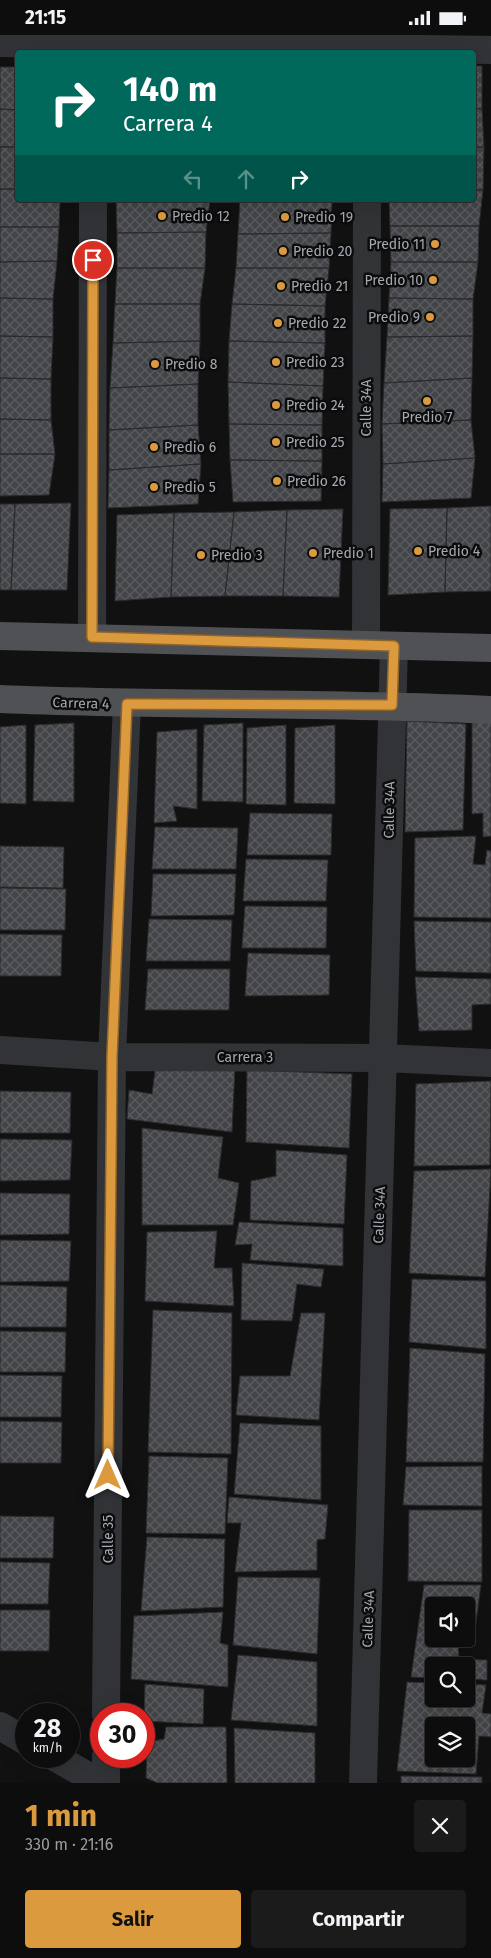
<!DOCTYPE html>
<html lang="es">
<head>
<meta charset="utf-8">
<style>
  :root { --surface:#0d0d0e; --page:#1b1b1c; --text:#f1f3f6; --muted:#9a9c9e; --line:#2d2d2e; --accent:#dc9a3f }
  body { margin:0; font-family:"Fira Sans",sans-serif; background:var(--page); color:var(--text); height:100vh; display:flex; flex-direction:column; font-size:19px; white-space:nowrap }
  * { box-sizing:border-box; margin:0 }
  p { font-size:16px; color:var(--muted) }
  .icon { flex:none; width:28px; height:28px; fill:none; stroke:currentColor; stroke-width:2; stroke-linecap:round; stroke-linejoin:round }
  .map { position:relative; height:1748px; overflow:hidden }
  .side { display:flex; flex-direction:column; background:var(--surface); flex:1 }
  .side>* { flex:none }
  .banner { position:absolute; left:15px; top:15px; width:461px; height:152px; border-radius:5px; box-shadow:0 5px 20px #0002,0 0 0 1px var(--line); background:#00695c; color:#fff; overflow:hidden }
  .fabs { position:absolute; left:425px; top:1562px; display:grid; gap:10px }
  .fabs a { display:grid; place-items:center; width:50px; height:50px; border-radius:5px; background:var(--surface); box-shadow:0 5px 20px #0002,0 0 0 1px var(--line); font-size:25px }
  .speed { position:absolute; left:15px; top:1668px; display:flex; gap:10px; font-size:25px; font-weight:700; text-align:center }
  .speed>* { display:grid; place-content:center; width:65px; height:65px; border-radius:50%; background:var(--surface); box-shadow:0 5px 20px #0002,0 0 0 1px var(--line); line-height:1 }
  .speed small { font-size:12px; font-weight:400 }
  .speed .limit { border:8px solid #d22; background:#fff; color:#111 }
  .pin { position:absolute; display:grid; place-items:center; width:42px; height:42px; color:#fff; margin:-21px; border:2px solid #fff; border-radius:50%; box-shadow:0 1px 5px #0007 }
  .me { position:absolute; width:55px; margin:-28px; rotate:0deg; stroke-linejoin:round; filter:drop-shadow(0 0 4px #0008) }
  .turn { display:flex; align-items:center; gap:18px; height:105px; padding:0 25px; font-size:22px }
  .turn .icon { width:65px; height:65px; stroke-width:2.5 }
  .turn b { display:block; font-size:35px; line-height:42px }
  .lanes { display:flex; align-items:center; height:48px; padding:0 25px; background:#0003; justify-content:center; gap:25px; direction:ltr }
  .lanes .off { opacity:.35 }
  .round { display:grid; place-items:center; flex:none; width:52px; height:52px; border-radius:5px; background:var(--page) }
  .head { display:flex; align-items:center; justify-content:space-between; height:85px; padding:0 25px }
  h1 { font-size:30px; font-weight:700; line-height:38px; color:var(--accent) }
  .button { display:flex; gap:10px; margin-top:auto; padding:10px 25px }
  .button a { flex:1; height:58px; border-radius:5px; background:var(--accent); color:#111; font-size:20px; font-weight:700; line-height:58px; text-align:center }
  .button a+a { background:var(--page); color:var(--text) }
  .status { display:flex; justify-content:space-between; align-items:center; height:35px; padding:0 25px; background:var(--surface); direction:ltr }
  .status svg { height:14px; fill:currentColor }
  .map>svg:first-child { display:block }
</style>
</head>
<body>
<div class="status"><b>21:15</b><svg viewBox="0 0 49 12"><path d="M0 12V9h3v3zM5 12V6h3v6zM10 12V3h3v9zM15 12V0h3v12zM26 1h20v11H26zM47 4h2v5h-2z"/></svg></div>
<div class="map">
<svg width="491" height="1748" viewBox="0 0 491 1748">
  <defs>
    <pattern id="building-cross-hatch" width="8" height="8" patternUnits="userSpaceOnUse" patternTransform="scale(1.25)"><rect width="8" height="8" fill="#434447"/><path d="M0 0l8 8M0 8l8-8" fill="none" stroke="#5b5c5f"/></pattern>
  </defs>
  <rect width="100%" height="100%" fill="#111112"/>
  <path fill="url(#building-cross-hatch)" stroke="#2b2b2e" fill-rule="evenodd" d="M474,31H482V74L474,73Z
    M0,32H18V75L0,74Z
    M474,73L482,74L484,112H474Z
    M0,74L18,75V112H0Z
    M0,112H18V154H0Z
    M474,112H484L483,155H474Z
    M0,154H18V165H60L59,192H0Z
    M474,155H483L479,191H390L389,165H474Z
    M116,165H210L206,197L117,198Z
    M240,165H332L331,198L238,199Z
    M390,191H479L478,227H391Z
    M0,192H59L57,226L0,227Z
    M206,197L205,233H117V198Z
    M331,198L329,233H236L238,199Z
    M57,226L53,264L0,263V227Z
    M391,227H478L473,264L389,263Z
    M117,233H205L200,269H115Z
    M236,233H329L325,271L232,269Z
    M0,263L53,264V302L0,301Z
    M389,263L473,264V301L387,302Z
    M115,269H200V306L113,308Z
    M232,269L325,271V308L229,306Z
    M0,301L53,302L51,344L0,343Z
    M473,301L472,343L384,348L387,302Z
    M200,306L198,349L110,353L113,308Z
    M229,306L325,308L323,351L228,347Z
    M0,343L51,344V385L0,384Z
    M472,343L471,385L382,389L384,348Z
    M228,347L323,351L322,390L229,389Z
    M198,349V390L109,395L110,353Z
    M0,384L51,385L55,419H0Z
    M471,385L475,423L383,429L382,389Z
    M229,389L322,390V426L230,425Z
    M198,390L201,429L109,435V395Z
    M0,419H55L49,460L0,461Z
    M475,423L471,463L382,467L383,429Z
    M230,425L322,426L321,466L233,467Z
    M201,429L198,469L108,473L109,435Z
    M71,468L67,555H11L15,469Z
    M0,469H15L11,555H0Z
    M491,471V556L445,557L447,473Z
    M447,473L445,557L388,560L390,474Z
    M343,474L339,562L283,561L287,475Z
    M287,475L283,561H225L234,477Z
    M234,477L225,561L171,562L174,478Z
    M174,478L171,562L115,566L117,480Z
    M472,685L491,686V801L483,802V778L472,779Z
    M407,686L466,689L463,795L405,797Z
    M74,688V767L33,766L35,690Z
    M243,688V767L202,766L204,690Z
    M26,690V769L0,768V692Z
    M286,690V770L246,769L247,693Z
    M335,690V769L294,768L295,693Z
    M197,694V774L173,771L177,786L154,788L157,697Z
    M250,778L332,779L331,820H247Z
    M155,792L238,793L236,834H152Z
    M476,801L473,829L485,830L487,815L491,816V883L414,882L415,803Z
    M0,811L64,812L63,853L0,852Z
    M246,824L328,825L326,866H243Z
    M153,839H236L234,880L151,881Z
    M0,853L66,854L65,895H0Z
    M245,871L327,872L326,913H242Z
    M149,884L232,885L230,926H146Z
    M414,886L491,887V938L416,936Z
    M0,899L62,900L61,941H0Z
    M248,918L330,920L329,960L245,961Z
    M148,934H230L229,975H145Z
    M415,942L491,944V969L472,970V995L419,996Z
    M156,1028L235,1031L232,1097L127,1084L129,1055L152,1059Z
    M247,1035L352,1039L349,1113L246,1107Z
    M491,1046L490,1130L414,1131L416,1049Z
    M0,1056L71,1057L70,1098H0Z
    M142,1093L223,1102L218,1143L239,1148L233,1190H142Z
    M0,1104L72,1105L70,1145L0,1146Z
    M276,1115L347,1120L344,1189L250,1185L251,1146L276,1141Z
    M491,1134L485,1242L409,1238L414,1136Z
    M0,1158L70,1159L69,1199L0,1200Z
    M239,1187L343,1193V1231L250,1225L252,1209L235,1210Z
    M217,1196L214,1233H232L234,1271L145,1266L147,1197Z
    M0,1205L71,1206L69,1246L0,1247Z
    M242,1228L324,1234L321,1252L297,1249L292,1286L241,1285Z
    M412,1244L486,1246V1314L409,1307Z
    M0,1250L67,1252L66,1292H0Z
    M153,1275L232,1278L231,1419L148,1417Z
    M301,1278H325L319,1385L236,1380L240,1341H290Z
    M0,1296L66,1297L65,1337H0Z
    M410,1313L485,1319L483,1427H406Z
    M0,1340L62,1341L61,1382H0Z
    M0,1386L62,1387L61,1428H0Z
    M240,1388L321,1391V1465L234,1459Z
    M149,1421L228,1423L225,1499L146,1498Z
    M482,1431V1471L403,1470L406,1432Z
    M229,1462L328,1470L325,1504L317,1505V1535L235,1537L241,1488H227Z
    M409,1475H482V1547L408,1546Z
    M0,1481L54,1482L53,1523H0Z
    M147,1502L225,1504L223,1572L141,1576Z
    M0,1527L50,1528L48,1569H0Z
    M238,1542L320,1543L317,1619L233,1610Z
    M424,1550H481L473,1609L458,1605L459,1624L487,1625V1645L466,1644V1631H434V1643L411,1642ZM434,1571H466V1604H434Z
    M0,1575H50L49,1616H0Z
    M223,1577L220,1608L228,1610V1652L131,1644L134,1581Z
    M238,1620L317,1627V1691L231,1685Z
    M407,1647L434,1648V1664H466V1649L486,1650L482,1678L491,1679V1702L479,1701L476,1739L397,1736ZM434,1691H466V1724H434Z
    M145,1649L204,1654L203,1689L144,1686Z
    M166,1692H226L227,1748H158L146,1743L147,1707L164,1704Z
    M234,1693L315,1698V1748H235Z
    M401,1741L482,1742V1748H401Z"/>
  <g fill="none" stroke-linecap="round" stroke-linejoin="round">
    <path stroke="#323337" stroke-width="28" d="M0,8L491,15
      M92,602L93,165
      M366,610L367,165
      M0,1015L112,1022L384,1023L491,1028
      M106,1679L112,1022L127,669
      M0,1691L26,1706
      M53,1721L100,1748
      M106,1748V1721
      M363,1748L394,611"/>
    <path stroke="#4f5155" stroke-width="28" d="M0,601L491,613
      M0,664C164,671 327,667 491,675"/>
  </g>
  <g fill="none" stroke-linecap="round" stroke-linejoin="round">
    <defs>
      <path id="route" d="M93,225L92,602L394,611L392,670L127,669L112,1022L108,1440"/>
    </defs>
    <use href="#route" stroke="#8f6429" stroke-width="12"/>
    <use href="#route" stroke="#dc9a3f" stroke-width="9"/>
  </g>
  <g fill="#dc9a3f" stroke="#0c0c0d" stroke-width="2">
    <circle cx="162" cy="181" r="5"/>
    <circle cx="285" cy="182" r="5"/>
    <circle cx="435" cy="209" r="5"/>
    <circle cx="283" cy="216" r="5"/>
    <circle cx="433" cy="245" r="5"/>
    <circle cx="281" cy="251" r="5"/>
    <circle cx="430" cy="282" r="5"/>
    <circle cx="278" cy="288" r="5"/>
    <circle cx="276" cy="327" r="5"/>
    <circle cx="155" cy="329" r="5"/>
    <circle cx="427" cy="366" r="5"/>
    <circle cx="276" cy="370" r="5"/>
    <circle cx="276" cy="407" r="5"/>
    <circle cx="154" cy="412" r="5"/>
    <circle cx="277" cy="446" r="5"/>
    <circle cx="154" cy="452" r="5"/>
    <circle cx="418" cy="516" r="5"/>
    <circle cx="313" cy="518" r="5"/>
    <circle cx="201" cy="520" r="5"/>
  </g>
  <g text-anchor="middle" stroke-width="5" stroke-linejoin="round" paint-order="stroke">
    <g font-size="14" fill="#a4a9b1" stroke="#0c0c0d" text-anchor="start">
      <text x="172" y="186">Predio 12</text>
      <text x="295" y="187">Predio 19</text>
      <text x="425" y="214" text-anchor="end">Predio 11</text>
      <text x="293" y="221">Predio 20</text>
      <text x="423" y="250" text-anchor="end">Predio 10</text>
      <text x="291" y="256">Predio 21</text>
      <text x="420" y="287" text-anchor="end">Predio 9</text>
      <text x="288" y="293">Predio 22</text>
      <text x="286" y="332">Predio 23</text>
      <text x="165" y="334">Predio 8</text>
      <text x="286" y="375">Predio 24</text>
      <text x="427" y="387" text-anchor="middle">Predio 7</text>
      <text x="286" y="412">Predio 25</text>
      <text x="164" y="417">Predio 6</text>
      <text x="287" y="451">Predio 26</text>
      <text x="164" y="457">Predio 5</text>
      <text x="428" y="521">Predio 4</text>
      <text x="323" y="523">Predio 1</text>
      <text x="211" y="525">Predio 3</text>
    </g>
    <g font-size="14" fill="#a4a9b1" stroke="#0c0c0d">
      <text transform="translate(366 373) rotate(-90)" y="5">Calle 34A</text>
      <text transform="translate(81 668) rotate(2)" y="5">Carrera 4</text>
      <text transform="translate(389 775) rotate(-89)" y="5">Calle 34A</text>
      <text x="245" y="1027">Carrera 3</text>
      <text transform="translate(379 1180) rotate(-88)" y="5">Calle 34A</text>
      <text transform="translate(108 1504) rotate(-90)" y="5">Calle 35</text>
      <text transform="translate(368 1584) rotate(-88)" y="5">Calle 34A</text>
    </g>
  </g>
</svg>
<div class="fabs">
<a><svg class="icon" aria-label="sound" viewBox="0 0 24 24"><path d="M4 9h4l5-4v14l-5-4H4zM17 9q2 3 0 6"/></svg></a>
<a><svg class="icon" aria-label="search" viewBox="0 0 24 24"><circle cx="10" cy="10" r="6"/><path d="M15 15l6 6"/></svg></a>
<a><svg class="icon" aria-label="layers" viewBox="0 0 24 24"><path d="M12 4l9 5-9 5-9-5zM3 14l9 5 9-5"/></svg></a>
</div>
<div class="speed"><div>28<small>km/h</small></div><div class="limit">30</div></div>
<div class="pin" style="left:93px;top:225px;background:#d93025"><svg class="icon" aria-label="arrive" viewBox="0 0 24 24"><path d="M6 21V4h12l-3 4 3 4H6"/></svg></div>
<svg class="me" style="left:108px;top:1440px" viewBox="-20 -20 40 40"><path d="M0-17L14 15 0 8-14 15z" fill="#dc9a3f" stroke="#fff" stroke-width="4"/></svg>
<div class="banner">
<div class="turn"><svg class="icon" aria-label="right" viewBox="0 0 24 24"><path d="M7 20v-9h11M14 6l5 5-5 5"/></svg><div><b>140 m</b>Carrera 4</div></div>
<div class="lanes"><svg class="icon off" aria-label="left" viewBox="0 0 24 24"><path d="M17 20v-9H6M10 6l-5 5 5 5"/></svg><svg class="icon off" aria-label="ahead" viewBox="0 0 24 24"><path d="M12 20V5M6 11l6-6 6 6"/></svg><svg class="icon" aria-label="right" viewBox="0 0 24 24"><path d="M7 20v-9h11M14 6l5 5-5 5"/></svg></div>
</div>
</div>
<section class="side">
<div class="head"><div><h1>1 min</h1><p>330 m · 21:16</p></div><a class="round"><svg class="icon" aria-label="close" viewBox="0 0 24 24"><path d="M6 6l12 12M18 6L6 18"/></svg></a></div>
<div class="button"><a>Salir</a><a>Compartir</a></div>
</section>
</body>
</html>
